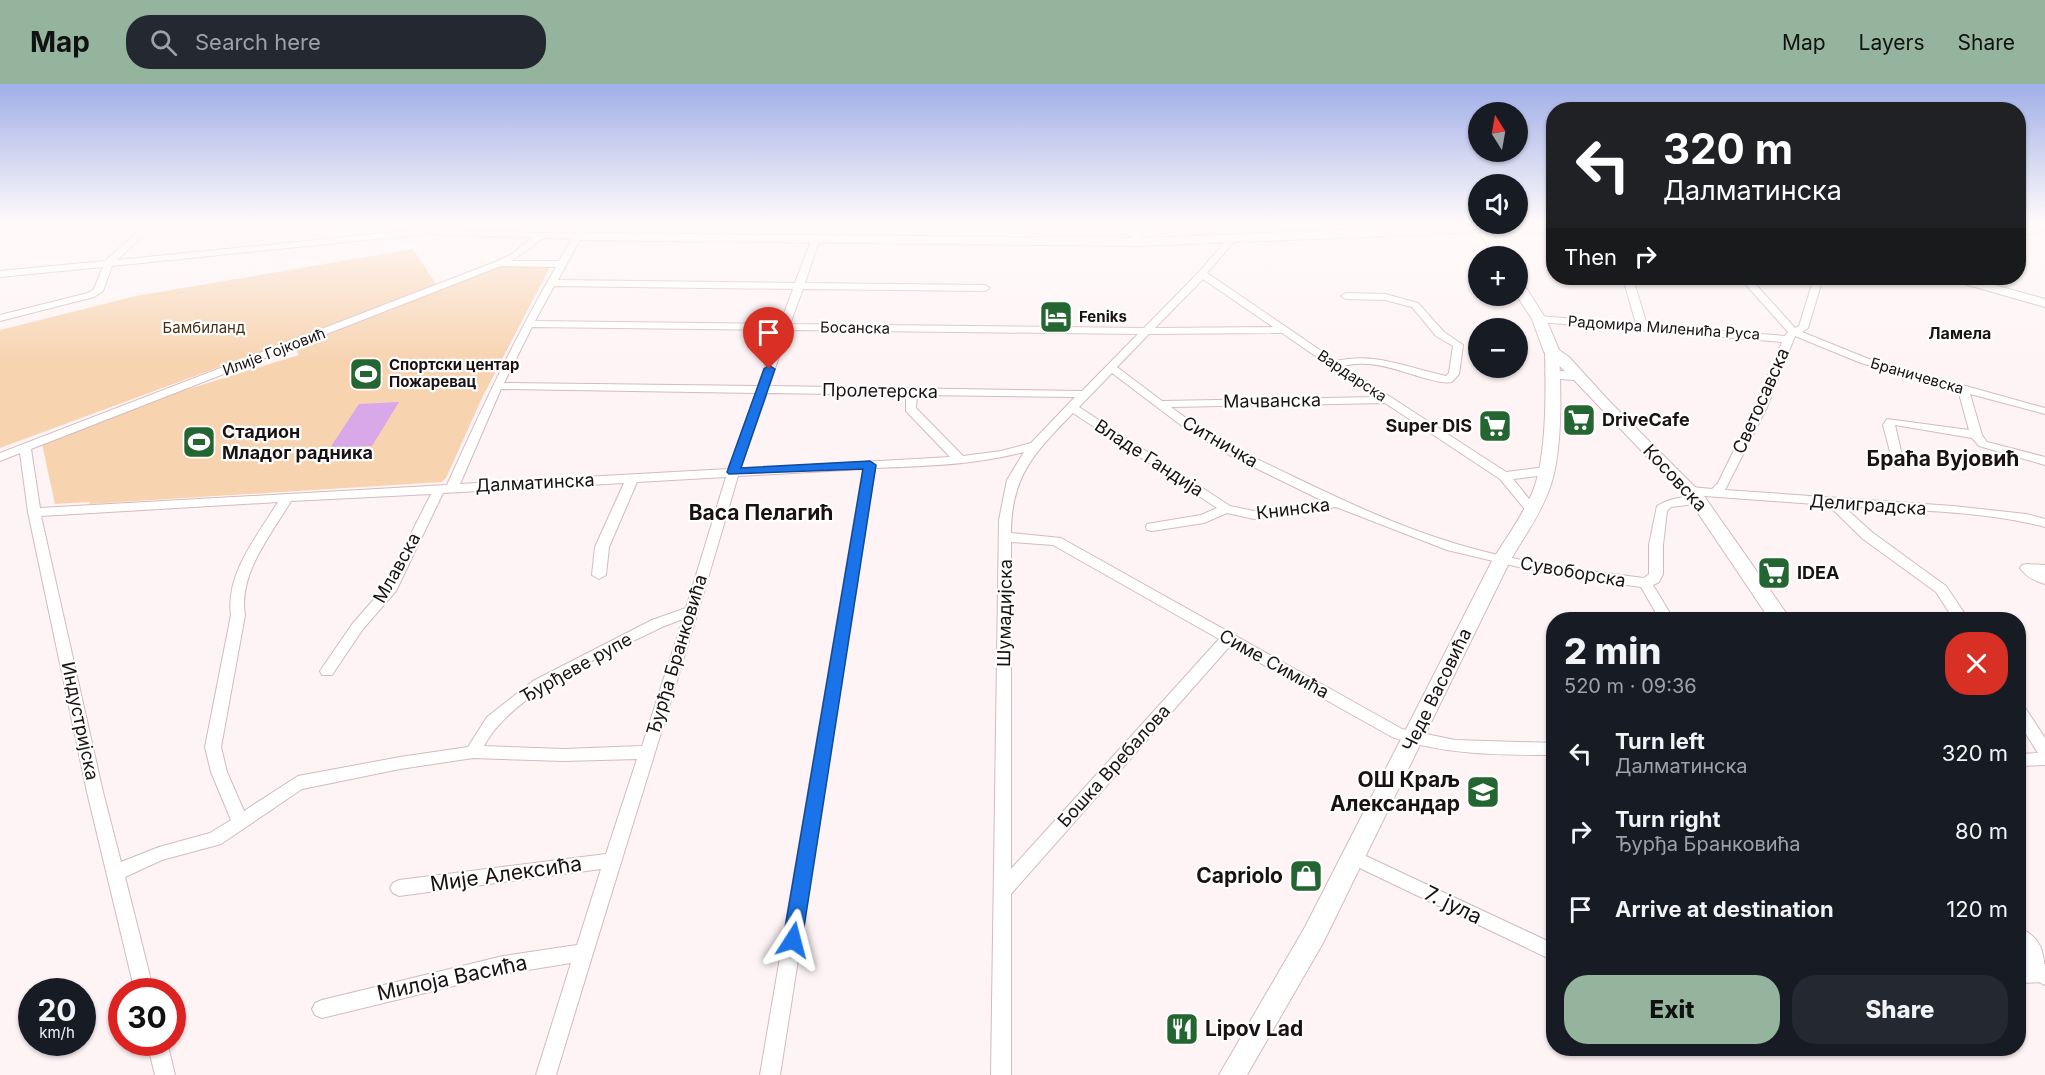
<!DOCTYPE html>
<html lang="en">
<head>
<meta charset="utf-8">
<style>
  :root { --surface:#171b24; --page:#242831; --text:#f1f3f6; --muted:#9ea1a6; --accent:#95b49d }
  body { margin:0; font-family:Inter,sans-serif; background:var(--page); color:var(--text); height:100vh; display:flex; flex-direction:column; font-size:22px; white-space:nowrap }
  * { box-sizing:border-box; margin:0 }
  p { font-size:20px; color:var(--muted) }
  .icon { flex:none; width:33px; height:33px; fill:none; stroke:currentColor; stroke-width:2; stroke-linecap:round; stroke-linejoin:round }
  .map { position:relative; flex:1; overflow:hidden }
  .sheet { position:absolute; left:1546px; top:528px; width:480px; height:444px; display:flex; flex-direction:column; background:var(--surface); border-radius:24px; box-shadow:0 2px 4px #0004 }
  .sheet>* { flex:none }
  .guide { position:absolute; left:1546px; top:18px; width:480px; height:183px; border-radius:24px; box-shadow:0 2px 4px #0004; background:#202124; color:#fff; overflow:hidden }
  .needle { width:39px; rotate:349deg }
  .buttons { position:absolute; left:1468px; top:18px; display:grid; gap:12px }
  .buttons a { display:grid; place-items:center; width:60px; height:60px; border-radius:50%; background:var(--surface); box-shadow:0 2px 4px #0004; font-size:30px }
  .speed { position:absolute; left:18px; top:894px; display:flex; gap:12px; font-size:30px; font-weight:700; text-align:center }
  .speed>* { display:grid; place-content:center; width:78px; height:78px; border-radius:50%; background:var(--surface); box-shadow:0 2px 4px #0004; line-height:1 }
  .speed small { font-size:15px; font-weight:400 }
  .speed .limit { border:9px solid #d22; background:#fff; color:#111 }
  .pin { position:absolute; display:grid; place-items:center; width:51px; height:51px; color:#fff; margin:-62px -26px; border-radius:50% 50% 50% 0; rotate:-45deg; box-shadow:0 0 6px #0007 }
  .pin .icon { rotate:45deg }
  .me { position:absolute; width:66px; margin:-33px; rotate:9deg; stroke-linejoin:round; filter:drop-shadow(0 0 4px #0008) }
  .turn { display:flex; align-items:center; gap:21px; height:126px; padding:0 18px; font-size:27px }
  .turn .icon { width:78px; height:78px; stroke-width:2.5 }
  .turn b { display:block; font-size:42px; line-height:51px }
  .then { display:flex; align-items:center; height:57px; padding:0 18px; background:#0003; gap:12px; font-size:22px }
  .round { display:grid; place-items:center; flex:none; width:63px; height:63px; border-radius:24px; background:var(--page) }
  .head { display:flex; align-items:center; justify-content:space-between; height:102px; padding:0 18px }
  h1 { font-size:36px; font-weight:800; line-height:45px }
  .button { display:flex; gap:12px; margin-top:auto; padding:12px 18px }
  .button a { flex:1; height:69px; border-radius:24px; background:var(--accent); color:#111; font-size:24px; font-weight:800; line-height:69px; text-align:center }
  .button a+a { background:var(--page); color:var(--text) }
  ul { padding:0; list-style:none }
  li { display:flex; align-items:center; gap:18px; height:78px; padding:0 18px }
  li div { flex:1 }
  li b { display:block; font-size:22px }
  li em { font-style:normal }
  header { display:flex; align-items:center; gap:36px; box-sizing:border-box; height:84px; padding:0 30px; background:var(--accent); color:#111 }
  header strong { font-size:28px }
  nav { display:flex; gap:33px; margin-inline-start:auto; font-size:21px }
  .search { width:420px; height:54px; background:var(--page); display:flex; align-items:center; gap:15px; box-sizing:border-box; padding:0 21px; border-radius:24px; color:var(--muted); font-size:22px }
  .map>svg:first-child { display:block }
</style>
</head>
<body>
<header>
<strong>Map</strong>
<div class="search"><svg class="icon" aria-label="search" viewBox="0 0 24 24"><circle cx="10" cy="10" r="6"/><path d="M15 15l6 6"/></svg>Search here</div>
<nav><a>Map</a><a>Layers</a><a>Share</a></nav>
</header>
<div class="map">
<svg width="2045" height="991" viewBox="0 0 2045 991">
  <rect width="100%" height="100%" fill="#fef4f5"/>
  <path fill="#f7d3b0" d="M413,165L436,200L322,245L0,364V246L136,212Z
    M551,181L483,312L446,394L442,398L89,420L90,418L55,420L42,360L175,309L299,271L294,263L500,182Z"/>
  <path fill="#d8a8e9" d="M399,318L372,362L330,364L359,320Z"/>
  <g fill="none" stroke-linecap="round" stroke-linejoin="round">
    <defs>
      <path id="minor" d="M147,140H156L117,176L425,145L443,140H455L443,146L581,150L582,152L558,196L795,199L812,154L816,151L820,154L805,199L985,201L990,204L985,207L803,205L790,240L1144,244L1199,188L1230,152L1233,151L1237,154L1207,189L1336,277C1375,268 1408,284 1446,292L1449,289L1453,262L1436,252L1412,223L1385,216L1346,215L1341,212L1346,209L1385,210L1418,219L1444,248L1463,261L1459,290L1452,298C1443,300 1433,296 1424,294C1397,286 1371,275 1343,282L1506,388L1545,383L1551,387L1545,391L1513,395L1538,426L1532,430L1528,429L1500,395L1385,319L1171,323C1208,351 1248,371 1290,391C1342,416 1395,441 1450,458C1513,478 1579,486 1644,494L1649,490V461L1657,422C1667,415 1695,408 1704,416L1702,419L1671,423L1667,427L1663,461V490L1659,498L1653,501L1674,536H1660L1641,503L1553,491L1447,466L1336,423L1254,435L1227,429L1204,439L1152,447L1147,446L1146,443L1147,440L1201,431L1217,424L1073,329C1035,368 1011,392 1011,449L1061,454L1402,645L1455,656L1554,659V671C1498,671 1445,671 1392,653L1230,562L1011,810V991H991L999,436L1007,396L1024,368C976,381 926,382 875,384L780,991H760L863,385L738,392C680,593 616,791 556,991H536L571,879L503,890L322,934L315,931L312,925L315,919L322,916L503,872L577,861L601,785L399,812L393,809L390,804L393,799L399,796L606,770L637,675L564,677L473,674L400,685L302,705L221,760L162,776L125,793L154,908H135L87,708L28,428L20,369L0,377V369L495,178L512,170L533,153L437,151L433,149L112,182L103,207L94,213L0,237V231L88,209L94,205L103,183L0,193V187L105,177ZM544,154L572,155L559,177H511ZM501,182L556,183C515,253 481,326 447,401L40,424L31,365ZM1203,195L1273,243L1155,244ZM554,202L793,205L780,240L535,237ZM532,243L778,246L758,302L504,299ZM788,246L1138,250L1082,307L769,302ZM1282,249L1375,313L1162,317L1117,283L1149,250ZM1112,289L1186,345L1231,372L1323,417L1254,427L1230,422L1079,323ZM501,305L756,309L728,385L460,400ZM767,309L906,311V327L950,373L740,385ZM917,311L1075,313L1031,359L1001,367L963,372L916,324ZM726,393L686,524L652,536L533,597L487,633L468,663L400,673L298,692L244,727L227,688L221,663L245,531C238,490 271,451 291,417L431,410L383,505L353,539L320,587L322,591H332L363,545L396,507L443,409L624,399L595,463L592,491L599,495L606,491L609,463L637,398ZM278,418C258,451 225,490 231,531L205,663L211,688L231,736L210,749L159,763L121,778L103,708L41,432ZM1011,458L1053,461L1219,555L1011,785ZM683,535L642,662L564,665L484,662C513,607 608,570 662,543Z
        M2045,140V146L2019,152V146Z
        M1740,194H1750L1795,244L1799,242L1814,194H1823L1808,244L1802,248L1869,275L2045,324V330L1970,310L1982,351L1987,358L2045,373V381L1979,362L1972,354L1895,341L1904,380L1902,383H1894L1883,341L1887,335L1969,346L1958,306L1861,279L1795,252L1767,323L1725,406L1953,422L2026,430L2045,435V443C1981,426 1910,427 1843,422L1873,449L1946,502L1969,536H1954L1936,508L1863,455L1828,421L1691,411L1685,407L1691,403L1712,405L1718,399L1755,323L1782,258L1539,238L1534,235L1539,232L1636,240L1624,198L1629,195L1634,198L1647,241L1785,252L1788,248Z
        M2027,480L2045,481V500C2035,497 2026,493 2020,484L2022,481Z
        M2019,620L2024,622L2045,654V681L2019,682V670L2038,669L2019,639Z
        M1353,766L1554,860V877L1347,778L1344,773L1347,768Z
        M2045,880V898L2019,899V881Z
        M147,958H167L175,991H155Z"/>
      <path id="tertiary" d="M578,140H590L586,149L1132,154L1127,140H1139L1144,154L1482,140L1554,141V149L1482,148L1139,162L578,156L572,152Z
        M1952,194H1970L2045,215V223L1954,197Z
        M1552,264L1559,268C1561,306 1563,371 1549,406C1540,431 1524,453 1511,475L1323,859L1247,991H1219L1305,843L1493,475C1507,453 1523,431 1533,407C1547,372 1546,306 1545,268Z"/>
      <path id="secondary" d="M1474,140H1486L1506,172H1494Z
        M1518,198L1523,199L1546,235L1559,266L1569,273L1610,318L1704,412L1791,536H1770L1692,420L1574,296L1547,294L1545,291L1547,288L1565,287L1544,268L1532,235L1517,212Z
        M2019,844C2045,854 2045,875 2045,901C2018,890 2019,869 2019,844Z"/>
    </defs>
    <use href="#minor" stroke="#d4bbbd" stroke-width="2"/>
    <use href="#tertiary" stroke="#d4bbbd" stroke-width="2"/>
    <use href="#secondary" stroke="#d4bbbd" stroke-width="2"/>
    <use href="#minor" fill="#fff" fill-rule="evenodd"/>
    <use href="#tertiary" fill="#fff" fill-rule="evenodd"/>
    <use href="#secondary" fill="#fff" fill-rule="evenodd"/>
  </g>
  <linearGradient id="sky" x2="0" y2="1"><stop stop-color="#a1afe8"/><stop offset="0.5" stop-color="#fffafa"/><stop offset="1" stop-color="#fffafa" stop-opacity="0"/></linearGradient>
  <rect width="2045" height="278" fill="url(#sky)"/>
  <path fill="#1a73e8" stroke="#114b97" stroke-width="1.5" d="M769,281L775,285L741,384L870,377L876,381L802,856L799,862L793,864L786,862L783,856L863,385L729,390L727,388L764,285Z"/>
  <defs>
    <symbol id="hotel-square" viewBox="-11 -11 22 22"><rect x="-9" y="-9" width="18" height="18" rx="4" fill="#246631" stroke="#fff"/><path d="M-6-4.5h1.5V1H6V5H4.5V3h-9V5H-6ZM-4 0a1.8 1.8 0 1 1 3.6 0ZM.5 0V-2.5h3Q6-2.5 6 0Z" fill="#fff"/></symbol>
    <symbol id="stadium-square" viewBox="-11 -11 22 22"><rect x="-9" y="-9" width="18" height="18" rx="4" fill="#246631" stroke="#fff"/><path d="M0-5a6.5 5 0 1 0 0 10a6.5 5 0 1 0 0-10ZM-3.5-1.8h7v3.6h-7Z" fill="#fff"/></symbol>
    <symbol id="supermarket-square" viewBox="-11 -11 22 22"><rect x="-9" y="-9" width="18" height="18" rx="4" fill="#246631" stroke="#fff"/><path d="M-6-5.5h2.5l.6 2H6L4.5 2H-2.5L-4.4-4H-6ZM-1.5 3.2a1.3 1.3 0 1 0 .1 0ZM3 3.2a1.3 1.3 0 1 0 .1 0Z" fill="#fff"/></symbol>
    <symbol id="school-square" viewBox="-11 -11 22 22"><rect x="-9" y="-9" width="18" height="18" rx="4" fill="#246631" stroke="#fff"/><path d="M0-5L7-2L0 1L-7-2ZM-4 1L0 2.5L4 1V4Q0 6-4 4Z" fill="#fff"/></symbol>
    <symbol id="shop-square" viewBox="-11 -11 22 22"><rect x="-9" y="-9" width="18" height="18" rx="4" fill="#246631" stroke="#fff"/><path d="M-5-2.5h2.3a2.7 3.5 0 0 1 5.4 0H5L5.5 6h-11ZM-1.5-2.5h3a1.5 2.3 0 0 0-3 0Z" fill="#fff"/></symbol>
    <symbol id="restaurant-square" viewBox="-11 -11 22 22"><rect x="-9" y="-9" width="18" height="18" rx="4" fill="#246631" stroke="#fff"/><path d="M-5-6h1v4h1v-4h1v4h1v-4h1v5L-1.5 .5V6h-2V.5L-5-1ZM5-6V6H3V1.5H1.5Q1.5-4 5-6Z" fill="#fff"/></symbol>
  </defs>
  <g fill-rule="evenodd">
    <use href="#hotel-square" x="1037" y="214" width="38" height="38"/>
    <use href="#stadium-square" x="347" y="271" width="38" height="38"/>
    <use href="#supermarket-square" x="1560" y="317" width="38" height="38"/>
    <use href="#supermarket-square" x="1476" y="323" width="38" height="38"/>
    <use href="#stadium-square" x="180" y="339" width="38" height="38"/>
    <use href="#supermarket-square" x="1755" y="470" width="38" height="38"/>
    <use href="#school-square" x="1464" y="689" width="38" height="38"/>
    <use href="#shop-square" x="1287" y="773" width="38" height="38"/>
    <use href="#restaurant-square" x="1163" y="926" width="38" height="38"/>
  </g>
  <g text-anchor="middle" stroke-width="4.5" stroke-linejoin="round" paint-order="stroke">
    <g font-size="15" font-weight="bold" fill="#1a1112" stroke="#fff" text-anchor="start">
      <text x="1079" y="238">Feniks</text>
      <text x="389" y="286">Спортски центар<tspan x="389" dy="17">Пожаревац</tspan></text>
    </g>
    <g font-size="15" fill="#483016" stroke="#fff">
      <text x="204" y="249">Бамбиланд</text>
    </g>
    <g font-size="15" fill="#1a1112" stroke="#fff">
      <text transform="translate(855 244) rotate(1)" y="5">Босанска</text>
      <text transform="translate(1664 244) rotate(4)" y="5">Радомира Миленића Руса</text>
      <text transform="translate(274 268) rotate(-21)" y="5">Илије Гојковић</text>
      <text transform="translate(1352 292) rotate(34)" y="5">Вардарска</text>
      <text transform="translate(1917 292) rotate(16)" y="5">Браничевска</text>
    </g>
    <g font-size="16" font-weight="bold" fill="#1a1112" stroke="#fff">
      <text x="1960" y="255">Ламела</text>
    </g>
    <g font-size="18" fill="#1a1112" stroke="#fff">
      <text transform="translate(880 307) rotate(1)" y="6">Пролетерска</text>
      <text transform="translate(1272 317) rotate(-1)" y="6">Мачванска</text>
      <text transform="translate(1761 317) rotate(-66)" y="6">Светосавска</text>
      <text transform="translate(1220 358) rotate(30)" y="6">Ситничка</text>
      <text transform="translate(1149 374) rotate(33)" y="6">Владе Гандија</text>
      <text transform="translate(1675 394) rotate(47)" y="6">Косовска</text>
      <text transform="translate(535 399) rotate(-3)" y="6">Далматинска</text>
      <text transform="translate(1868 421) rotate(4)" y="6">Делиградска</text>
      <text transform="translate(1293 425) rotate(-7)" y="6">Книнска</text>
      <text transform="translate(397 484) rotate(-61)" y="6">Млавска</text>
      <text transform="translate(1573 488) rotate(10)" y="6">Сувоборска</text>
      <text transform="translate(1005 529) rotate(-89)" y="6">Шумадијска</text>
      <text transform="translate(677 571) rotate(-73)" y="6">Ђурђа Бранковића</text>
      <text transform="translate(1274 580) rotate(29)" y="6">Симе Симића</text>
      <text transform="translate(576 584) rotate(-29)" y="6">Ђурђеве рупе</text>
      <text transform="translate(1437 606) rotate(-64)" y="6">Чеде Васовића</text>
      <text transform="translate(80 637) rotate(78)" y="6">Индустријска</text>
      <text transform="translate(1114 682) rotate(-48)" y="6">Бошка Вребалова</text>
    </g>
    <g font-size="18" font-weight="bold" fill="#1a1112" stroke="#fff" text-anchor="start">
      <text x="1602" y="342">DriveCafe</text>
      <text x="1472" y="348" text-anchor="end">Super DIS</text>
      <text x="222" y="354">Стадион<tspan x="222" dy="21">Младог радника</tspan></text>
      <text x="1797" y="495">IDEA</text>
    </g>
    <g font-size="21" font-weight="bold" fill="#1a1112" stroke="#fff">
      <text x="1943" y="382">Браћа Вујовић</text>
      <text x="761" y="436">Васа Пелагић</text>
    </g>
    <g font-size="21" font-weight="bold" fill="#1a1112" stroke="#fff" text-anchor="end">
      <text x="1460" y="703">ОШ Краљ<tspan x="1460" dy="24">Александар</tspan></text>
      <text x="1283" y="799">Capriolo</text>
      <text x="1205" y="952" text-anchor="start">Lipov Lad</text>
    </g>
    <g font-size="21" fill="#1a1112" stroke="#fff">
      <text transform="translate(506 790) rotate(-8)" y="7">Мије Алексића</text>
      <text transform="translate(1453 821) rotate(26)" y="7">7. јула</text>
      <text transform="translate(452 894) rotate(-12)" y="7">Милоја Васића</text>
    </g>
  </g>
</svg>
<div class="buttons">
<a><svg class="needle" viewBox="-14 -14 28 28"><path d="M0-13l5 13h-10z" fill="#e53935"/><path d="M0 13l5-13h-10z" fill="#9ea1a6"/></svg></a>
<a><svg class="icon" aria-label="sound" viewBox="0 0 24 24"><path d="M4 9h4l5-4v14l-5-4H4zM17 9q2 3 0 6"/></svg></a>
<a>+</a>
<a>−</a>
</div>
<div class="speed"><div>20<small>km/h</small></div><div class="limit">30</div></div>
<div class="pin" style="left:769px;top:285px;background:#d93025"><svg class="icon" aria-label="arrive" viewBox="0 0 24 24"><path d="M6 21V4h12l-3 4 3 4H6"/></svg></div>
<svg class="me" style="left:793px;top:856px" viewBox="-20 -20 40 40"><path d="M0-17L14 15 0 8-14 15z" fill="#1a73e8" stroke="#fff" stroke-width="4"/></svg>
<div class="guide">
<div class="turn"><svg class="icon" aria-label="left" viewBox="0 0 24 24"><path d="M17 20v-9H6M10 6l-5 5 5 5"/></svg><div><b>320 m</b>Далматинска</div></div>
<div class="then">Then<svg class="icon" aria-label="right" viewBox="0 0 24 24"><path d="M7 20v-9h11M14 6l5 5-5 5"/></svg></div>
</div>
<section class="sheet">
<div class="head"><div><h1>2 min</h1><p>520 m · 09:36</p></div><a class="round" style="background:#d93025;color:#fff"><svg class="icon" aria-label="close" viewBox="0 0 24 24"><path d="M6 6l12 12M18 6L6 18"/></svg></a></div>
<ul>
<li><svg class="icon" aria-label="left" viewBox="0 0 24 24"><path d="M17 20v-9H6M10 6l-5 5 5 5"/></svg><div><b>Turn left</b><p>Далматинска</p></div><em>320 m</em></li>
<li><svg class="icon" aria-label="right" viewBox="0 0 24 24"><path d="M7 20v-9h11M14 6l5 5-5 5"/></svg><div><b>Turn right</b><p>Ђурђа Бранковића</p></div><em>80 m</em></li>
<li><svg class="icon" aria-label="arrive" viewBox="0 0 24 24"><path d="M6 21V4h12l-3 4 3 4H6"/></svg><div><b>Arrive at destination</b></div><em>120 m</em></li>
</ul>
<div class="button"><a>Exit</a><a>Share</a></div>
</section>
</div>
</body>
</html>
